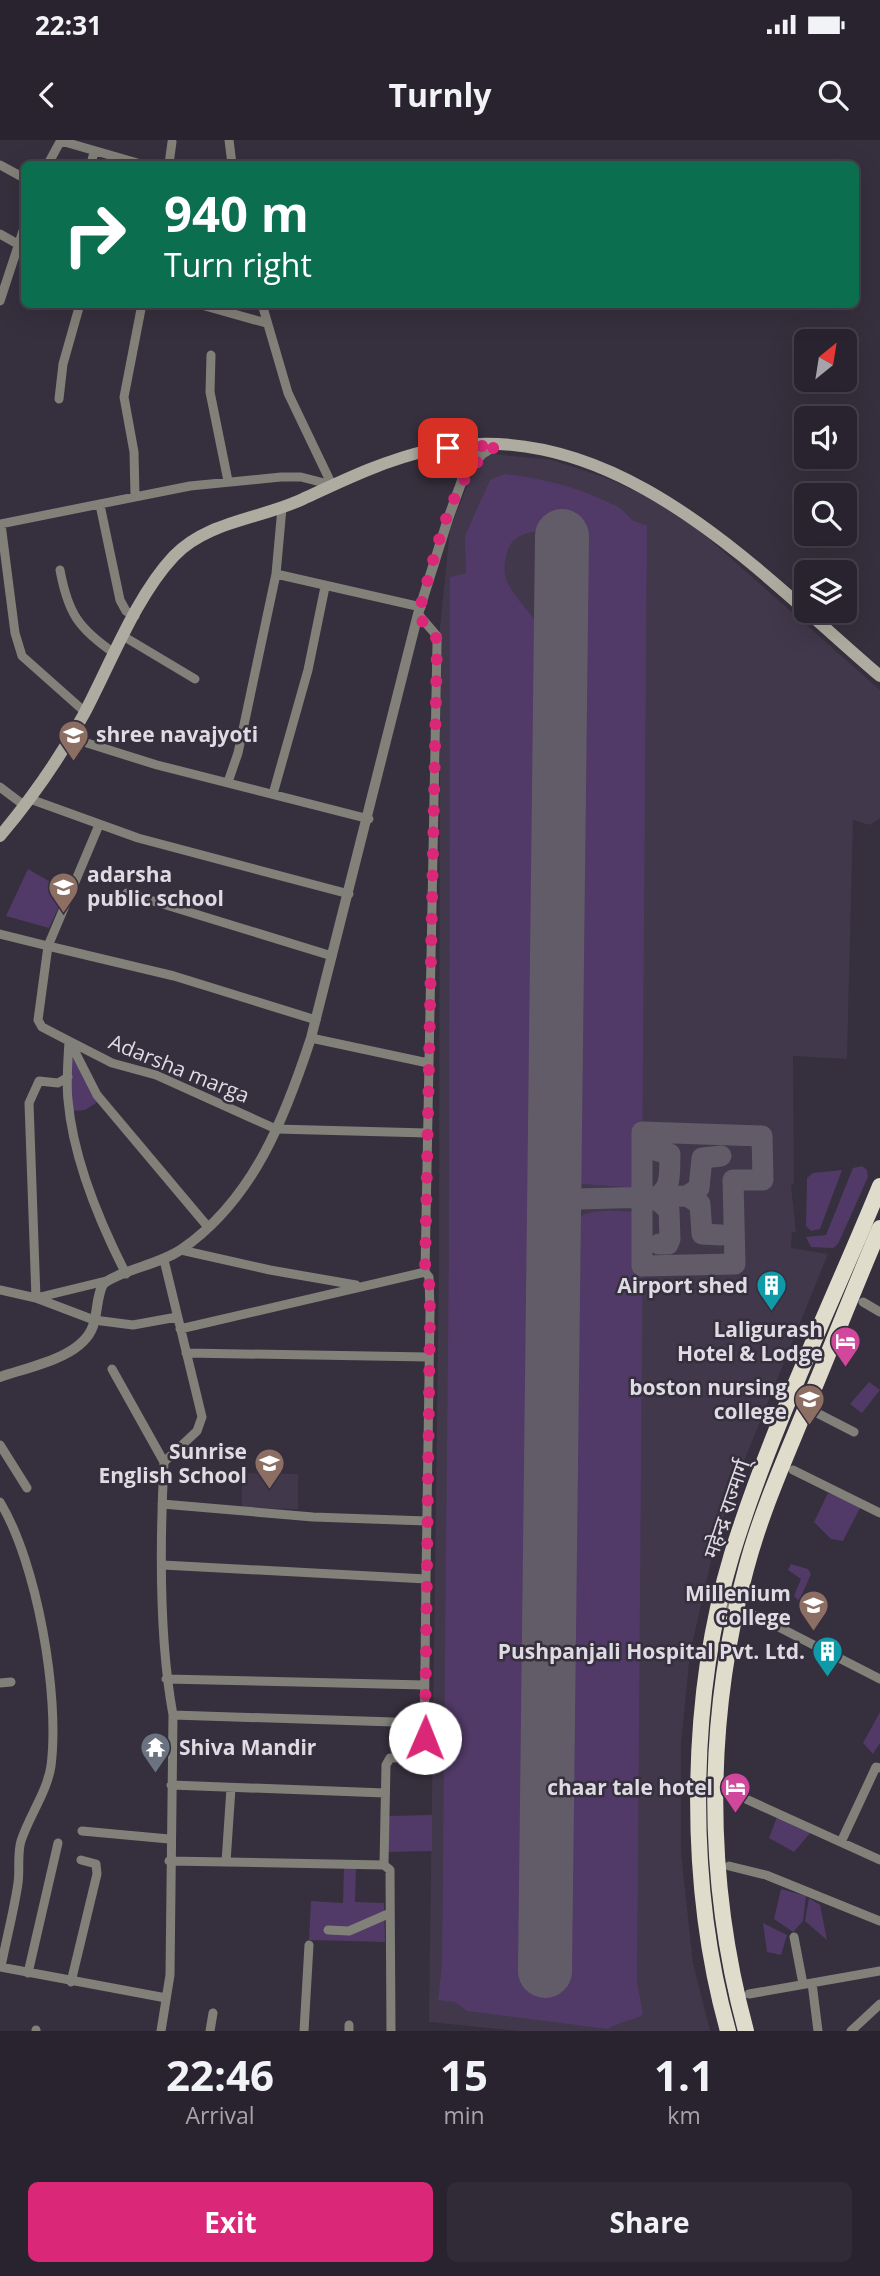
<!DOCTYPE html>
<html lang="en">
<head>
<meta charset="utf-8">
<style>
  :root { --surface:#28232e; --page:#302b36; --text:#f1f3f6; --muted:#a5a4aa; --line:#44404a; --accent:#db2777 }
  body { margin:0; font-family:"Open Sans","Noto Sans Devanagari",sans-serif; background:var(--page); color:var(--text); height:100vh; display:flex; flex-direction:column; font-size:26px; white-space:nowrap }
  * { box-sizing:border-box; margin:0 }
  p { font-size:23px; color:var(--muted) }
  .icon { flex:none; width:38px; height:38px; fill:none; stroke:currentColor; stroke-width:2; stroke-linecap:round; stroke-linejoin:round }
  .map { position:relative; height:1891px; overflow:hidden }
  .sheet { display:flex; flex-direction:column; background:var(--surface); flex:1 }
  .sheet>* { flex:none }
  .guide { position:absolute; left:21px; top:21px; width:838px; height:147px; border-radius:10px; box-shadow:0 7px 28px #0002,0 0 0 2px var(--line); background:#0b6e4f; color:#fff; overflow:hidden }
  .needle { width:46px; rotate:30deg }
  .buttons { position:absolute; left:794px; top:189px; display:grid; gap:14px }
  .buttons a { display:grid; place-items:center; width:63px; height:63px; border-radius:10px; background:var(--surface); box-shadow:0 7px 28px #0002,0 0 0 2px var(--line); font-size:35px }
  .pin { position:absolute; display:grid; place-items:center; width:60px; height:60px; color:#fff; margin:-30px; border-radius:14px; box-shadow:0 4px 10px #0006 }
  .me { position:absolute; width:77px; margin:-38px; rotate:1deg; stroke-linejoin:round; filter:drop-shadow(0 0 5px #0008) }
  .turn { display:flex; align-items:center; gap:24px; height:147px; padding:0 28px; font-size:32px }
  .turn .icon { width:91px; height:91px; stroke-width:2.5 }
  .turn b { display:block; font-size:49px; line-height:60px }
  .eta { display:flex; justify-content:space-evenly; align-items:center; height:119px; text-align:center }
  .eta b { font-size:42px; font-weight:700; line-height:49px }
  .primary-button { display:flex; gap:14px; margin-top:auto; padding:14px 28px }
  .primary-button a { flex:1; height:80px; border-radius:10px; background:var(--accent); color:#fff; font-size:28px; font-weight:700; line-height:80px; text-align:center }
  .primary-button a+a { background:var(--page); color:var(--text) }
  .status { display:flex; justify-content:space-between; align-items:center; height:49px; padding:0 35px; background:var(--surface); direction:ltr }
  .status svg { height:19px; fill:currentColor }
  header { display:flex; justify-content:space-between; align-items:center; height:91px; padding:0 28px; background:var(--surface); font-size:32px; font-weight:700 }
  .map>svg:first-child { display:block }
</style>
</head>
<body>
<div class="status"><b>22:31</b><svg viewBox="0 0 49 12"><path d="M0 12V9h3v3zM5 12V6h3v6zM10 12V3h3v9zM15 12V0h3v12zM26 1h20v11H26zM47 4h2v5h-2z"/></svg></div>
<header><svg class="icon" aria-label="back" viewBox="0 0 24 24"><path d="M15 5l-7 7 7 7"/></svg>Turnly<svg class="icon" aria-label="search" viewBox="0 0 24 24"><circle cx="10" cy="10" r="6"/><path d="M15 15l6 6"/></svg></header>
<div class="map">
<svg width="880" height="1891" viewBox="0 0 880 1891">
  <rect width="100%" height="100%" fill="#362f3d"/>
  <path fill="#41384b" d="M493,314L552,320L604,337L657,361L700,391L880,550V678L870,685L853,680L847,919L793,916L794,1044L791,1045L796,1092H792L791,1108L828,1114L731,1353L715,1404L690,1513L681,1604V1713L693,1823L710,1891H518L429,1882L439,1129L440,487L450,389L470,339L483,319Z
    M242,1333L298,1334V1369L242,1368Z"/>
  <path fill="#513a67" d="M504,334C542,338 582,348 616,366C631,374 624,380 647,385L642,1048L582,1044L576,1039L569,1025L575,393C551,391 511,384 506,417C504,424 504,432 506,439C512,455 528,470 538,484L525,1836L560,1835L569,1088C581,1064 620,1072 643,1072L637,1842L643,1874C637,1880 620,1881 608,1889L467,1871L455,1862L438,1860L442,1826L449,1103L450,437L466,433L465,396L490,340Z
    M28,729L66,751L49,788L6,776Z
    M70,911L99,961L85,970L70,971Z
    M862,1026L867,1030L868,1037L838,1104L833,1108L811,1107L806,1097L826,1095L853,1028Z
    M842,1030L820,1089L811,1091L806,1086L807,1038L813,1033Z
    M869,1242L880,1250L862,1273L850,1264Z
    M828,1353L861,1366L843,1401L831,1399L814,1382Z
    M791,1424L808,1429L811,1434L799,1461L794,1456L801,1439L788,1430Z
    M880,1572V1603L873,1614L863,1603Z
    M432,1675V1711L387,1712V1676Z
    M777,1677L811,1692L794,1712L769,1698Z
    M344,1728H356L355,1762L384,1763L385,1802L309,1800L311,1761L343,1763Z
    M781,1749L806,1756L803,1781L793,1792L774,1779Z
    M809,1758L820,1765L827,1800L805,1781Z
    M763,1783L787,1795L781,1815L767,1812Z"/>
  <g fill="none" stroke-linecap="round" stroke-linejoin="round">
    <path stroke="#625c68" stroke-width="21" d="M642,992L762,996L763,1040H733L735,1124L642,1126Z
      M658,1011L670,1014C669,1033 673,1048 655,1058L669,1070L670,1099L668,1104H659
      M555,1031L559,1048L578,1059
      M687,1056L700,1064L702,1094L721,1095
      M554,1083L560,1068L578,1059L687,1056L699,1048L702,1018L721,1016"/>
    <path stroke="#625c68" stroke-width="54" d="M545,1831L562,396"/>
    <path stroke="#818079" stroke-width="9" d="M229,0L232,24
      M61,1L141,24
      M48,24L61,0
      M91,24L94,12
      M169,24L172,2
      M0,25L24,38
      M0,94L23,107
      M0,161L24,88
      M198,164L266,183
      M262,164L288,253L332,345
      M211,215L210,252L228,341
      M59,259L63,224L80,164
      M135,356L134,312L124,257L142,164
      M100,365L120,460L126,471L135,476
      M282,368L276,434L421,467
      M0,384L190,346L281,337H301L332,345
      M1,384L15,493L22,516L85,572
      M60,430C68,473 78,488 114,513
      M418,474L437,496V503L425,1132L429,1137L430,1171L426,1439
      M123,496L195,539
      M71,598L157,625L369,679
      M228,642L238,613L276,434
      M0,647L25,666
      M273,654L308,530L325,447
      M30,659L138,698L349,754
      M99,685L48,806L174,836L316,880
      M127,753L332,816
      M0,794L48,806L38,880L42,887L69,901C68,920 66,941 68,960C73,1018 100,1083 126,1134
      M311,898L428,923
      M69,901L112,923L156,935L276,989L427,993
      M70,902L97,955L208,1087
      M68,937L58,943L39,941L29,963L36,1158L94,1180L133,1185L177,1177
      M181,1110L270,1130L356,1145
      M0,1150L36,1158L106,1141
      M863,1162L880,1172
      M180,1189L425,1132
      M186,1213L428,1217
      M112,1229L164,1322
      M817,1273L854,1292
      M0,1305L27,1348
      M793,1330L880,1373
      M0,1362C37,1423 60,1555 51,1626C47,1652 29,1676 21,1701C17,1714 20,1730 18,1743C14,1771 6,1800 1,1827
      M162,1364L313,1377L427,1381
      M163,1425L426,1439L424,1613L422,1617L390,1618L386,1625L384,1725L390,1730L391,1891
      M721,1463L761,1478L880,1539
      M166,1539L425,1545
      M0,1543L11,1542
      M173,1575L425,1583
      M171,1645L385,1653
      M726,1650L880,1720
      M82,1691L169,1699
      M841,1702L876,1627L880,1628
      M169,1721L384,1725
      M226,1722L231,1648
      M729,1726L766,1735L880,1781
      M328,1790L349,1791L388,1774
      M794,1797L803,1844
      M0,1827L166,1858
      M28,1833L58,1703
      M71,1842L97,1734L96,1724L81,1720
      M812,1843L818,1891
      M749,1854L880,1831
      M36,1891V1890
      M161,1891L170,1835L173,1575C159,1499 160,1399 164,1322L197,1291L202,1277L164,1120
      M210,1891L213,1873
      M304,1891L309,1805
      M349,1891V1885
      M851,1891L880,1864"/>
    <path stroke="#818079" stroke-width="10" d="M0,1237C28,1227 82,1218 93,1186C98,1172 96,1158 103,1144C125,1128 157,1126 182,1109C254,1059 285,977 311,898L418,474L448,379L464,335L482,314L497,305"/>
    <path stroke="#aeaca0" stroke-width="12" d="M0,696C32,658 60,618 84,574C110,525 136,456 174,416C207,381 261,379 303,359C344,340 385,320 430,310C612,270 756,430 880,536"/>
    <path stroke="#e0dccc" stroke-width="16" d="M728,1891C687,1745 688,1560 732,1414C771,1288 830,1168 880,1046
      M746,1891C705,1740 705,1580 746,1429C761,1372 785,1319 807,1265C832,1206 855,1146 880,1088"/>
  </g>
  <g fill="none" stroke-linecap="round" stroke-linejoin="round">
    <path stroke="#db2777" stroke-width="12" stroke-dasharray="0 21.6" d="M425,1598L430,1171L429,1137L425,1132L437,503C436,489 423,487 418,474C435,421 448,333 498,305L448,308"/>
  </g>
  <defs>
    <symbol id="school-pin" viewBox="-11 -11 22 30"><path d="M0 17L-7.5 6A9.5 9.5 0 1 1 7.5 6Z" fill="#8d6e63" stroke="#362f3d"/><path d="M0-5L7-2L0 1L-7-2ZM-4 1L0 2.5L4 1V4Q0 6-4 4Z" fill="#fff"/></symbol>
    <symbol id="building-pin" viewBox="-11 -11 22 30"><path d="M0 17L-7.5 6A9.5 9.5 0 1 1 7.5 6Z" fill="#0f9aa8" stroke="#362f3d"/><path d="M-4-6H4V6H1V3H-1V6H-4ZM-2.5-4.3h1.7v1.8h-1.7ZM.8-4.3h1.7v1.8H.8ZM-2.5-1h1.7V.8h-1.7ZM.8-1h1.7V.8H.8Z" fill="#fff"/></symbol>
    <symbol id="hotel-pin" viewBox="-11 -11 22 30"><path d="M0 17L-7.5 6A9.5 9.5 0 1 1 7.5 6Z" fill="#d1479c" stroke="#362f3d"/><path d="M-6-4.5h1.5V1H6V5H4.5V3h-9V5H-6ZM-4 0a1.8 1.8 0 1 1 3.6 0ZM.5 0V-2.5h3Q6-2.5 6 0Z" fill="#fff"/></symbol>
    <symbol id="university-pin" viewBox="-11 -11 22 30"><path d="M0 17L-7.5 6A9.5 9.5 0 1 1 7.5 6Z" fill="#8d6e63" stroke="#362f3d"/><path d="M0-5L7-2L0 1L-7-2ZM-4 1L0 2.5L4 1V4Q0 6-4 4Z" fill="#fff"/></symbol>
    <symbol id="temple-pin" viewBox="-11 -11 22 30"><path d="M0 17L-7.5 6A9.5 9.5 0 1 1 7.5 6Z" fill="#6b7280" stroke="#362f3d"/><path d="M0-6L5-2H3V0L6.5 2.5H4V6H1.5V3h-3V6H-4V2.5H-6.5L-3 0V-2H-5Z" fill="#fff"/></symbol>
  </defs>
  <g fill-rule="evenodd">
    <use href="#school-pin" x="56" y="578" width="35" height="47"/>
    <use href="#school-pin" x="46" y="730" width="35" height="47"/>
    <use href="#building-pin" x="754" y="1128" width="35" height="47"/>
    <use href="#hotel-pin" x="828" y="1184" width="35" height="47"/>
    <use href="#university-pin" x="792" y="1242" width="35" height="47"/>
    <use href="#school-pin" x="252" y="1306" width="35" height="47"/>
    <use href="#university-pin" x="796" y="1448" width="35" height="47"/>
    <use href="#building-pin" x="810" y="1494" width="35" height="47"/>
    <use href="#temple-pin" x="138" y="1590" width="35" height="47"/>
    <use href="#hotel-pin" x="718" y="1630" width="35" height="47"/>
  </g>
  <g text-anchor="middle" stroke-width="5" stroke-linejoin="round" paint-order="stroke">
    <g font-size="21" font-weight="bold" fill="#dfdbe3" stroke="#362f3d" text-anchor="end">
      <text x="96" y="602" text-anchor="start">shree navajyoti</text>
      <text x="87" y="742" text-anchor="start">adarsha<tspan x="87" dy="24">public school</tspan></text>
      <text x="748" y="1153">Airport shed</text>
      <text x="823" y="1197">Laligurash<tspan x="823" dy="24">Hotel &amp; Lodge</tspan></text>
      <text x="787" y="1255">boston nursing<tspan x="787" dy="24">college</tspan></text>
      <text x="247" y="1319">Sunrise<tspan x="247" dy="24">English School</tspan></text>
      <text x="791" y="1461">Millenium<tspan x="791" dy="24">College</tspan></text>
      <text x="805" y="1519">Pushpanjali Hospital Pvt. Ltd.</text>
      <text x="179" y="1615" text-anchor="start">Shiva Mandir</text>
      <text x="713" y="1655">chaar tale hotel</text>
    </g>
    <g font-size="21" fill="#dfdbe3" stroke="#362f3d">
      <text transform="translate(179 929) rotate(22)" y="7">Adarsha marga</text>
      <text transform="translate(727 1369) rotate(-71)" y="7">महेन्द्र राज्मार्ग्</text>
    </g>
  </g>
</svg>
<div class="buttons">
<a><svg class="needle" viewBox="-14 -14 28 28"><path d="M0-13l5 13h-10z" fill="#e53935"/><path d="M0 13l5-13h-10z" fill="#a5a4aa"/></svg></a>
<a><svg class="icon" aria-label="sound" viewBox="0 0 24 24"><path d="M4 9h4l5-4v14l-5-4H4zM17 9q2 3 0 6"/></svg></a>
<a><svg class="icon" aria-label="search" viewBox="0 0 24 24"><circle cx="10" cy="10" r="6"/><path d="M15 15l6 6"/></svg></a>
<a><svg class="icon" aria-label="layers" viewBox="0 0 24 24"><path d="M12 4l9 5-9 5-9-5zM3 14l9 5 9-5"/></svg></a>
</div>
<div class="pin" style="left:448px;top:308px;background:#d93025"><svg class="icon" aria-label="arrive" viewBox="0 0 24 24"><path d="M6 21V4h12l-3 4 3 4H6"/></svg></div>
<svg class="me" style="left:425px;top:1598px" viewBox="-20 -20 40 40"><circle r="19" fill="#fff"/><path d="M0-13L10 11 0 6-10 11z" fill="#db2777"/></svg>
<div class="guide">
<div class="turn"><svg class="icon" aria-label="right" viewBox="0 0 24 24"><path d="M7 20v-9h11M14 6l5 5-5 5"/></svg><div><b>940 m</b>Turn right</div></div>
</div>
</div>
<section class="sheet">
<div class="eta">
<div><b>22:46</b><p>Arrival</p></div>
<div><b>15</b><p>min</p></div>
<div><b>1.1</b><p>km</p></div>
</div>
<div class="primary-button"><a>Exit</a><a>Share</a></div>
</section>
</body>
</html>
